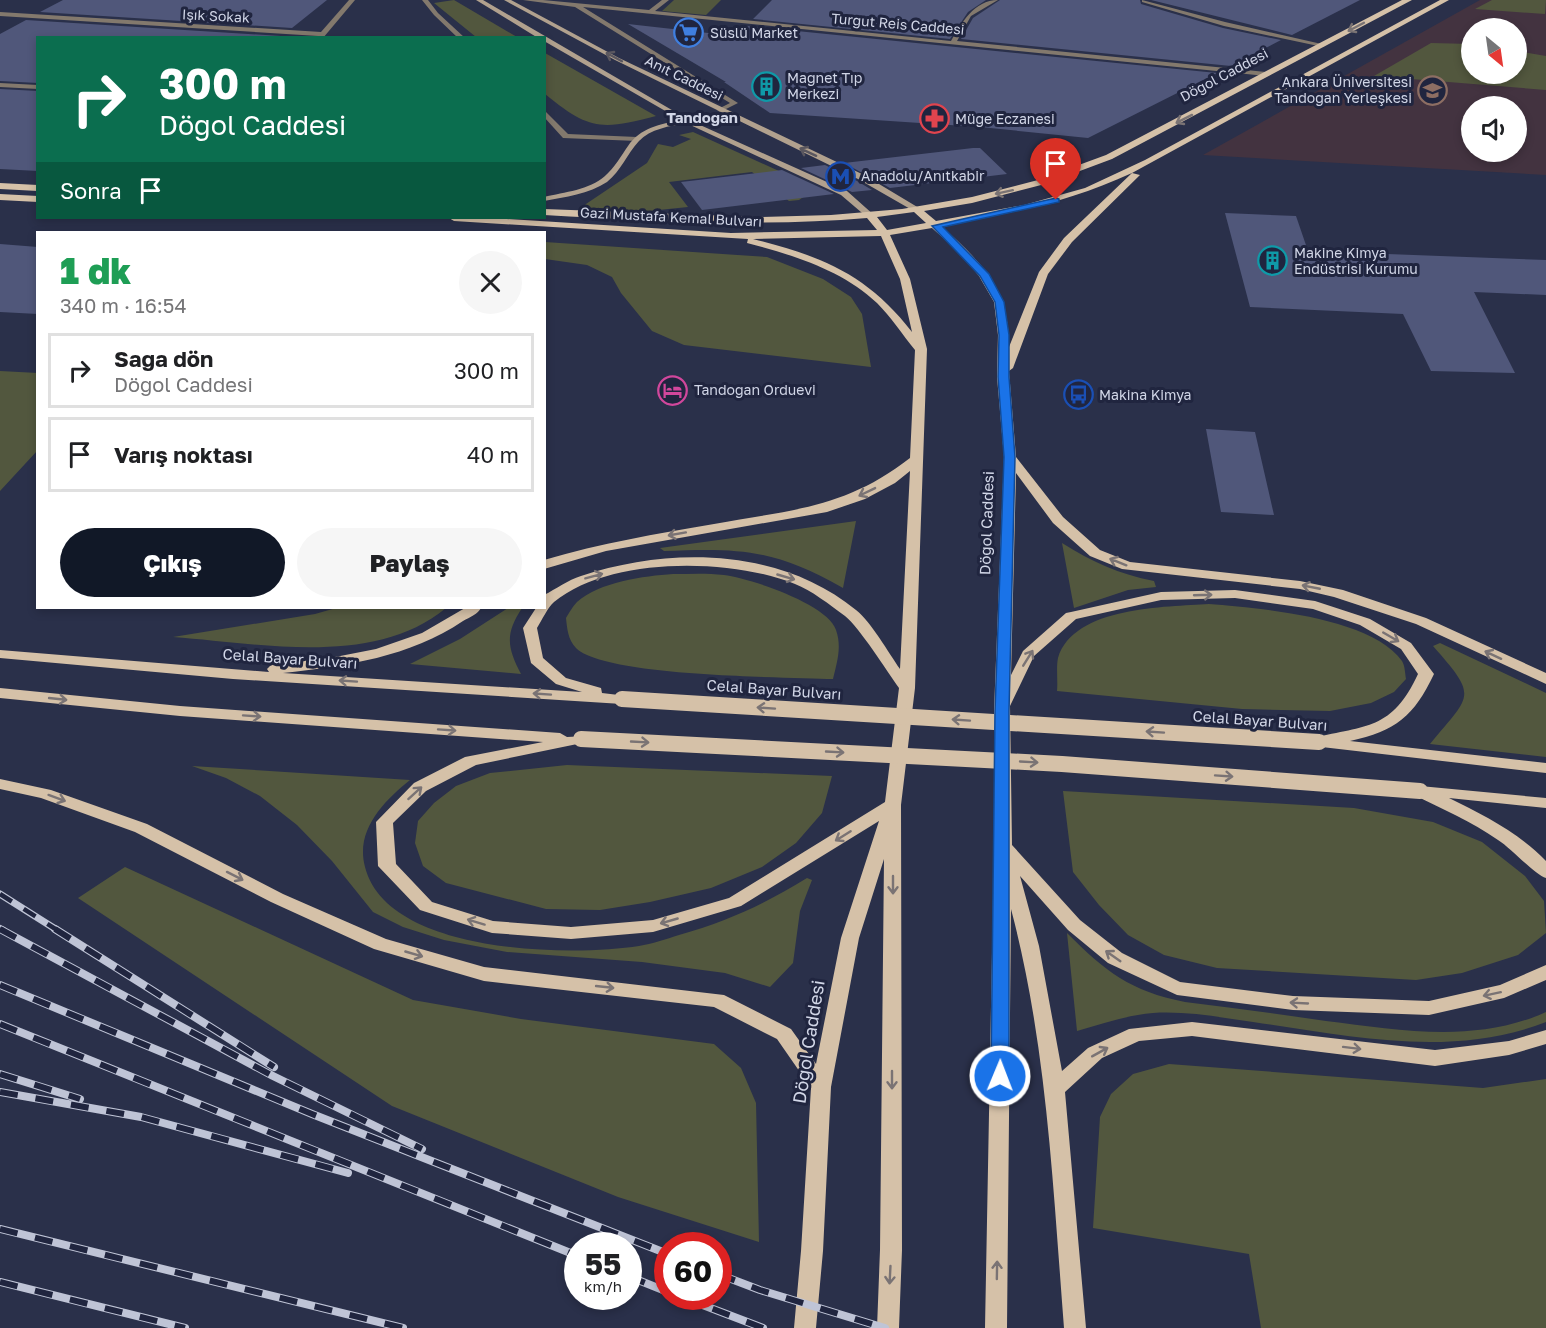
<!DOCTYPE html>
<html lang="tr">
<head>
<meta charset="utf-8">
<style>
  :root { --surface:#fff; --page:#f6f6f6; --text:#202124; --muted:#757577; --line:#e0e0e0; --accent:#111827 }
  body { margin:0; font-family:"Golos Text",sans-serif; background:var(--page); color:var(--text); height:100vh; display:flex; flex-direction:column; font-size:22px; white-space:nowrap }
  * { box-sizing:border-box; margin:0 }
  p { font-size:20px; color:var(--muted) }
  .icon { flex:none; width:33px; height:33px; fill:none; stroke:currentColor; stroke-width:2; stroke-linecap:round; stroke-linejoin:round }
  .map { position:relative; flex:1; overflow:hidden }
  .panel { position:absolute; left:36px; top:231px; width:510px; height:378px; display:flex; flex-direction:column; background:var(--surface); border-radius:0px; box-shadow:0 3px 9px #0003 }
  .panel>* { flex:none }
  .banner { position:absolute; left:36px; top:36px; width:510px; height:183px; border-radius:0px; box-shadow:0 3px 9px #0003; background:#0b6e4f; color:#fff; overflow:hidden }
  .needle { width:39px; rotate:151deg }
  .fabs { position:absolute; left:1461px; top:18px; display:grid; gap:12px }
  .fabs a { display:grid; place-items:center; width:66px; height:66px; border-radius:50%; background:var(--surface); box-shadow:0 3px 9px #0003; font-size:30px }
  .speed { position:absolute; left:564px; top:1232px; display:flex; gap:12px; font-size:30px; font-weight:700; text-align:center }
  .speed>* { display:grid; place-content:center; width:78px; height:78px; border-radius:50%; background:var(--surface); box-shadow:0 3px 9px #0003; line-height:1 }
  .speed small { font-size:15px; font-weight:400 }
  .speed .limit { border:9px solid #d22; background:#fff; color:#111 }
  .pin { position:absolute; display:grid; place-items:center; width:51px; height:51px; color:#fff; margin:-62px -26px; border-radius:50% 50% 50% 0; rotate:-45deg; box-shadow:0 0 6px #0007 }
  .pin .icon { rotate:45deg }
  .me { position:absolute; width:66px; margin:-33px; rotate:1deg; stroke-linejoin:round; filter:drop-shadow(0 0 4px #0008) }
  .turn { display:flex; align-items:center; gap:21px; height:126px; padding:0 24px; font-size:27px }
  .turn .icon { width:78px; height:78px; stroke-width:2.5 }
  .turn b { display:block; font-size:42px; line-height:51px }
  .then { display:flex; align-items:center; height:57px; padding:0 24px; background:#0003; gap:12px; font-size:22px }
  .round { display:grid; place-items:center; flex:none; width:63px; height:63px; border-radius:32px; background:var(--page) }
  .head { display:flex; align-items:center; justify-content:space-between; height:102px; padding:0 24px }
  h1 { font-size:36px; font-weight:800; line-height:45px; color:#1e9e55 }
  .action { display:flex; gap:12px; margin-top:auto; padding:12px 24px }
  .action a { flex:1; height:69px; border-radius:36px; background:var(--accent); color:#fff; font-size:24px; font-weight:800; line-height:69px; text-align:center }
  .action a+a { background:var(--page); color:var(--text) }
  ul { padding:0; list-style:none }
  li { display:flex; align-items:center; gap:18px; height:75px; margin:0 12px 9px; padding:0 12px; border:3px solid var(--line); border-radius:0px }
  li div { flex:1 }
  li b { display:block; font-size:22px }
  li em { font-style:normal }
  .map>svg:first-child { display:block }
</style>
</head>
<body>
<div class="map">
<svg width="1546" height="1328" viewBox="0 0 1546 1328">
  <rect width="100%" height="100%" fill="#2a304a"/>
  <path fill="#433340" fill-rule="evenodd" d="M1480,0H1546V175L1203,155ZM1472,28H1516V74H1472ZM1472,106H1516V152H1472Z"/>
  <path fill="#52573e" d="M454,0L517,37H518H476L434,3Z
    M674,0H721L706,15L662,11Z
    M1492,0H1546L1545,14L1475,9Z
    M1431,43L1471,44L1472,74H1516L1517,51L1546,56V90L1374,76Z
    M544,53H545L656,116C602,130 590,131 545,94Z
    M693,132L803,182L812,191L799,200L789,201L752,172L669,182L688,207L649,211L580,208L647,163L658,144L673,147L691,139L679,135Z
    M545,242L767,257L823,279L851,297L862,314L871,367L684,345L652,331L621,293L612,277L587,265L545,259Z
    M0,371L38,373L37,451L0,491Z
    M856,521L843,588C774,549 741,548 664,551L660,548Z
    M1062,543C1092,562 1119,574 1154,581L1156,587L1128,590L1074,608Z
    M673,574C690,574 707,573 724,575C749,578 828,604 836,630C842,647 837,662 833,679C785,677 605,677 576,648C568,640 567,628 566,618C569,613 573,606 577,602C599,582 644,576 673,574Z
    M1209,604C1259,608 1371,617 1402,661C1405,666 1405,673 1406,679L1394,692L1371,703L1330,711L1242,709L1057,691C1058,681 1056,668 1058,658C1074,606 1166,607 1209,604Z
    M336,608H446C374,668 258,643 173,637L315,614Z
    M508,608H522C505,634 507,647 521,674L410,664L460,639Z
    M1440,643L1546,693V757L1430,744C1471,694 1479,698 1433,646Z
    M567,765L832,776L822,813L796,843L762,867L711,888L650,902L600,910L546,909L446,883L423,866L415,843L418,821L434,803L456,786L490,773Z
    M192,766L410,780C384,801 355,830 365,867C387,954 569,957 639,946C652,944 666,939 679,935C728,921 763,905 807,878L812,880L800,911L793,963L770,987L725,973L642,962L507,952L444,940L403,927L373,912L332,861L297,825L260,796L226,778Z
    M1063,791L1354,808L1433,822L1482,842L1525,876L1544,901L1546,933L1518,955L1462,973L1416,980L1217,968L1164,955L1128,935L1099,905L1073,872Z
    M125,867L413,1000L521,1019L714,1044L741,1068L756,1103L759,1242L618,1197L392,1106L78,898Z
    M1067,933C1106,972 1130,991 1185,1002C1232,1008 1279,1014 1326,1021C1399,1030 1476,1044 1546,1012V1022C1452,1059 1349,1036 1253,1022C1219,1017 1186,1011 1153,1013C1127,1015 1102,1024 1077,1031Z
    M1169,1064L1483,1088L1546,1079V1328H1261L1249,1254L1093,1228L1100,1117L1111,1094L1133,1074Z"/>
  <path fill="#50577a" d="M63,0H327L292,28L40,12Z
    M772,0H986L968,12L950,39L753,19Z
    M1000,0H1140L1141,4L1223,28L1281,40L1231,66L961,39L973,18Z
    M1151,0H1360L1292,35Z
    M26,20L281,36L38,38V83L0,81V34Z
    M628,24L735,36L746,26L1217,73L1088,138L980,127L770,113L724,82H726Z
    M0,89L38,91V171L0,169Z
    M973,148H980L1007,174L890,188L844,163Z
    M825,165L857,181L872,190L852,192L801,168Z
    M782,170L834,194L702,210L681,182Z
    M1225,213L1296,216L1308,251L1546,260V295L1474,292L1515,373L1431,371L1403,314L1250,307Z
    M0,244L38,247V314L0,312Z
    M1206,429L1255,432L1274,515L1221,512Z"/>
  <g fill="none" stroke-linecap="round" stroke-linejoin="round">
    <path fill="#83796d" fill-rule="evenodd" d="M349,0H355L323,38H316L318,36L0,16V12L321,32Z
      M422,0H428L438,13L465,38H458L434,15Z
      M523,0H543L649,10L662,0H669L655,11L951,41C962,23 974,0 998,0L971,16L957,41L1266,72L1269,74L1266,76L583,7L738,103L720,112L717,110L718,109L730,103L575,7Z
      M1142,0L1225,22L1326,45L1323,47L1224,26L1142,2Z
      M0,83L38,85V89L0,87Z
      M544,110L568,134L637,137L641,139L637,141L563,138L544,117Z"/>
    <path fill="#b1a18e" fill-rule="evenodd" d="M476,0H483L689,120L847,191L875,216L868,218L841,195L686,123C670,126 650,129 639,141C627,154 621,171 607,182C589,194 565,197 544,201V197C565,192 589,190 605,176C615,167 621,156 628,146C640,128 660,124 681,120L544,41V38H538Z
      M504,0H511L619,58L864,175L919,208L912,210L858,179L615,60Z"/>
    <path fill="#d5c1a8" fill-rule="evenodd" d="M1402,0H1412L1112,159L1045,184L972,203L924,211L936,221L1024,205L1085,188L1145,160L1440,0H1449L1132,173L1140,175L1072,242L1048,274L1013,368L1009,371L1016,457L1063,517L1100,550L1130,562L1300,581L1343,590L1426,618L1546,673V684L1416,624L1334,597L1300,589L1122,569L1090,556L1053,523L1016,473L1011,675L1023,651L1066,613L1071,612L1161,592L1235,590L1315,601L1370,619L1411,643L1434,674C1414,716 1396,731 1350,741L1546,763V773L1313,746L1311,742L1313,738C1367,725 1392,730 1418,674L1401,649L1360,625L1313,609L1235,598L1161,600L1076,619L1034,656L1010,706L1012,845L1080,920L1122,953L1180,982L1293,996L1429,1001L1500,985L1546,965V980L1504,998L1429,1015L1293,1010L1177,995L1108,963L1068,930L1020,876L1039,946L1062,1071L1088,1048L1129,1029L1192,1022L1435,1050L1509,1041L1546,1030V1044L1509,1055L1435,1066L1192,1036L1139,1041L1102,1058L1065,1092L1086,1328H1064C1053,1188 1047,1045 1011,909L1007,1328H985L994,846V711L1004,457L997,377L998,335L994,302L979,276L959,252L932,228L890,235L910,279L927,349L915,688L901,805L902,1250L899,1328H877L880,1250L884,859L859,938L831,1087L823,1251L816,1328H794L801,1251L811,1088L777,1039L714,1007L484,981L374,949L271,902L135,832L41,798L0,789V779L51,790L147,824L283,894L386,939L484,967L724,995L791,1029L816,1064L841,938L879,821L741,906L653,932L571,939L492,933L420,910L378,866L376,822L414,783L465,757L543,742L180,716L0,698V688L180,706L560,733L567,737L587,736L589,739L587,742L476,765L426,791L393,823L396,864L432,902L493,921L571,927L653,920L729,898L885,802L899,688C887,671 859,627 845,616C830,605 811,590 795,584C731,558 610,556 554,602C548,607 542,620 537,628L543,658L566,678L601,688L602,693L627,696L630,699L622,704L233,679L0,658V650L269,672L267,669L270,666L275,664L330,658L376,649L422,633L465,608H481C478,614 470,617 463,621C410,657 346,666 283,673L582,692L556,684L531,663L523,628L536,608H544V595C556,589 568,580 581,576C670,546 781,548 856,610C872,623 888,652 900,669L910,471L895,483L865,499L827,512L606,551L544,569V560C602,543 655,534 714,524C791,510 846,508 910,458L915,350C902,334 891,317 877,303C842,270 793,255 747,243L748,239L454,221L449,218H492L731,233L877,230L867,218C760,227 652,221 544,215V209L759,217L831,215L902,209L972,197L1038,180L1106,155ZM1132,173L1064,238L1039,272L1009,347C1010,291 981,261 941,226C1011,213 1067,203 1132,173ZM914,212L926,223L887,230L877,217ZM881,236L900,279L912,332C868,275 822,256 753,239Z
      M0,183L38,185V191L0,189Z
      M0,194L38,196V202L0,200Z
      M1420,786L1546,798V808L1449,798C1484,815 1519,833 1546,861V878C1535,875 1511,848 1498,840C1472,822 1443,809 1414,795L1412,791L1414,787Z"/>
    <defs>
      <path id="rail-far1" d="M0,894L57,930
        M0,929L3,930"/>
      <path id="rail" d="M0,929L273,1076L422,1149
        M55,929L274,1067
        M0,985L312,1114L668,1254
        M0,1024L578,1256
        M0,1074L80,1099
        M0,1092L141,1117L348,1173
        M0,1229L403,1328
        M718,1274L760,1290L885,1328
        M628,1276L668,1292
        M0,1282L185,1328
        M679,1296L763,1328"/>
    </defs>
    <use href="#rail-far1" stroke="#bfc4d6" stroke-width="7"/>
    <use href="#rail" stroke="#bfc4d6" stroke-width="8"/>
    <use href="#rail-far1" stroke="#20253f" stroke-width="4.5" stroke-dasharray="14" stroke-linecap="butt"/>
    <use href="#rail" stroke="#20253f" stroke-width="6" stroke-dasharray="18" stroke-linecap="butt"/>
    <path stroke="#d5c1a8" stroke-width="16" d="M622,699L1319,742
      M581,739L1062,764L1420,791"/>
  </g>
  <defs><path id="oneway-shaft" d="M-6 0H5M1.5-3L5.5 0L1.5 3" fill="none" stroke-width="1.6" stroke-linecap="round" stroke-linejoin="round" transform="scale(1.5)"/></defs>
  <g stroke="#7a7374">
    <use href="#oneway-shaft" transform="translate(1356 27) rotate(152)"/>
    <use href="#oneway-shaft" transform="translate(1184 119) rotate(153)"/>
    <use href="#oneway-shaft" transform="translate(1004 192) rotate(168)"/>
    <use href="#oneway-shaft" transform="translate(867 492) rotate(154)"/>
    <use href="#oneway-shaft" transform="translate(677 534) rotate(170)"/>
    <use href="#oneway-shaft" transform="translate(1118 562) rotate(-158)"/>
    <use href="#oneway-shaft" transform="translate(594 576) rotate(-15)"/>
    <use href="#oneway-shaft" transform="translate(786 577) rotate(16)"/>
    <use href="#oneway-shaft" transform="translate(1311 587) rotate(-169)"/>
    <use href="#oneway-shaft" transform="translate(1203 595) rotate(-2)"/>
    <use href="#oneway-shaft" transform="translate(1391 637) rotate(30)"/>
    <use href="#oneway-shaft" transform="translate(1493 655) rotate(-155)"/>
    <use href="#oneway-shaft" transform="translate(1028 658) rotate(-58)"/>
    <use href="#oneway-shaft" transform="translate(348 681) rotate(-176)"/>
    <use href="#oneway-shaft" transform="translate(542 694) rotate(-176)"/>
    <use href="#oneway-shaft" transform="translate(58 699) rotate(6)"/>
    <use href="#oneway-shaft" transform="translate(766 708) rotate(-176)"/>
    <use href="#oneway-shaft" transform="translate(252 716) rotate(4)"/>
    <use href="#oneway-shaft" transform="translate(961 720) rotate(-176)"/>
    <use href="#oneway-shaft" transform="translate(447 730) rotate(4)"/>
    <use href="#oneway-shaft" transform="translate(1155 732) rotate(-176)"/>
    <use href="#oneway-shaft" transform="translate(640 742) rotate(3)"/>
    <use href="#oneway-shaft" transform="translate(835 752) rotate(3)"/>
    <use href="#oneway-shaft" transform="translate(1029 762) rotate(3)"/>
    <use href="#oneway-shaft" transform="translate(1224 776) rotate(4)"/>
    <use href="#oneway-shaft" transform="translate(415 793) rotate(-42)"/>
    <use href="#oneway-shaft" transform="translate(57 798) rotate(20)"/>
    <use href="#oneway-shaft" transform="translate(843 836) rotate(148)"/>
    <use href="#oneway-shaft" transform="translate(235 876) rotate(27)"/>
    <use href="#oneway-shaft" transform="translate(893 885) rotate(90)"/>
    <use href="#oneway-shaft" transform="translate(669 921) rotate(164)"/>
    <use href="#oneway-shaft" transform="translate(476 922) rotate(-163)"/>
    <use href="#oneway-shaft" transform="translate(414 954) rotate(16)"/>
    <use href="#oneway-shaft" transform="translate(1113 956) rotate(-145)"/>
    <use href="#oneway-shaft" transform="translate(605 987) rotate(6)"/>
    <use href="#oneway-shaft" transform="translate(1492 994) rotate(168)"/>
    <use href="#oneway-shaft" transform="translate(1299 1003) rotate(-177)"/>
    <use href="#oneway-shaft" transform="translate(1352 1048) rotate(7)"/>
    <use href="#oneway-shaft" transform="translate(1100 1052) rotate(-29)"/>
    <use href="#oneway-shaft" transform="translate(892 1080) rotate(90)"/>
    <use href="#oneway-shaft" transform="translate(997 1270) rotate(-89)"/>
    <use href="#oneway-shaft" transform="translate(890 1275) rotate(93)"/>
  </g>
  <g stroke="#5a575f">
    <use href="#oneway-shaft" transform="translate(614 57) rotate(-152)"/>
    <use href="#oneway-shaft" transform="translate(808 152) rotate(-155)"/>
  </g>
  <path fill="#1a73e8" stroke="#114b97" stroke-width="1.5" d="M1056,198L1059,199V202L943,227L989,274L1004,302L1009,335V377L1015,457L1009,711V1076L1006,1081H993L991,1076L995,711L1004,457L998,377L999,335L995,302L980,276L932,226Z"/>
  <defs>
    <symbol id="supermarket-ring" viewBox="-11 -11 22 22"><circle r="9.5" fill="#20253f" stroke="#3f7fe0" stroke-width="1.5"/><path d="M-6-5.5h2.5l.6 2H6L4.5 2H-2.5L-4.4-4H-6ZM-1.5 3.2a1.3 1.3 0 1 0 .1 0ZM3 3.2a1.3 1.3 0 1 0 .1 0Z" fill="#3f7fe0"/></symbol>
    <symbol id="building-ring" viewBox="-11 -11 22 22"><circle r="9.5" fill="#20253f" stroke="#0f9aa8" stroke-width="1.5"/><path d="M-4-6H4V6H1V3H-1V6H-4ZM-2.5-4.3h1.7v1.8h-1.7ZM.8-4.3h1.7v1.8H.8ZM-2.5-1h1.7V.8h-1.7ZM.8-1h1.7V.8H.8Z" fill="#0f9aa8"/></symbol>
    <symbol id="university-ring" viewBox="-11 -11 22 22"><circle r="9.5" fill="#20253f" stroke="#8d6e63" stroke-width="1.5"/><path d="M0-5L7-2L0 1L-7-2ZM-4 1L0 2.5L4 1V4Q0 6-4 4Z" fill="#8d6e63"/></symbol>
    <symbol id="pharmacy-ring" viewBox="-11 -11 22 22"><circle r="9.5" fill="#20253f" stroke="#e0444e" stroke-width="1.5"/><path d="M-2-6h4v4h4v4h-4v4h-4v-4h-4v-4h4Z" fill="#e0444e"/></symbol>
    <symbol id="metro-ring" viewBox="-11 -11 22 22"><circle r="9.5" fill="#20253f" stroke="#1a4fb4" stroke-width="1.5"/><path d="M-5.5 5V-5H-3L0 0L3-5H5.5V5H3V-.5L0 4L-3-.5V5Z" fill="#1a4fb4"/></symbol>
    <symbol id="hotel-ring" viewBox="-11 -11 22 22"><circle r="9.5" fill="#20253f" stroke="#d1479c" stroke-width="1.5"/><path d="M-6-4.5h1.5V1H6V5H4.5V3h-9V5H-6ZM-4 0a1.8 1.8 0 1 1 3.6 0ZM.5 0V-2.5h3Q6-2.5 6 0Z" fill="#d1479c"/></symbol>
    <symbol id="bus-ring" viewBox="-11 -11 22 22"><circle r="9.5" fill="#20253f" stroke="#1a4fb4" stroke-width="1.5"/><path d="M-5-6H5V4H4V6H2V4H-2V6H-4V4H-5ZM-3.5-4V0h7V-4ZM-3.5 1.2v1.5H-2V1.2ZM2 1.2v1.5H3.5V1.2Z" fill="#1a4fb4"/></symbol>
  </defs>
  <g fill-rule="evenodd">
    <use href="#supermarket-ring" x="672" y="16" width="33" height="33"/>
    <use href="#building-ring" x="750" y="70" width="33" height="33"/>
    <use href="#university-ring" x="1416" y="74" width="33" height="33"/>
    <use href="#pharmacy-ring" x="918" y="102" width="33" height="33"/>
    <use href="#metro-ring" x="824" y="160" width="33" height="33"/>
    <use href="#building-ring" x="1256" y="244" width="33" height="33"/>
    <use href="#hotel-ring" x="656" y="374" width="33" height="33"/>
    <use href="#bus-ring" x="1062" y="378" width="33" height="33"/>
  </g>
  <g text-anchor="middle" stroke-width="6" stroke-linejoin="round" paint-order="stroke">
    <g font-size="14" fill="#d1d6e7" stroke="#20253f">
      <text transform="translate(216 16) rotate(3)" y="5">Işık Sokak</text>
      <text transform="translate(898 24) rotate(5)" y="5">Turgut Reis Caddesi</text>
      <text transform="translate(1224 75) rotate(-28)" y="5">Dögol Caddesi</text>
      <text transform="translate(684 78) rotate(26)" y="5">Anıt Caddesi</text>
      <text transform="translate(671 217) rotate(3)" y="5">Gazi Mustafa Kemal Bulvarı</text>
    </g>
    <g font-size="14" fill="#d1d6e7" stroke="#20253f" text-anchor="start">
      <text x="710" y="38">Süslü Market</text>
      <text x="787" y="83">Magnet Tıp<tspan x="787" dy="16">Merkezi</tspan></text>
      <text x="1412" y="87" text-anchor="end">Ankara Üniversitesi<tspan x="1412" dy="16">Tandoğan Yerleşkesi</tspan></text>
      <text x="955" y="124">Müge Eczanesi</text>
      <text x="861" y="181">Anadolu/Anıtkabir</text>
      <text x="1294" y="258">Makine Kimya<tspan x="1294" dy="16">Endüstrisi Kurumu</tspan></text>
      <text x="694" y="395">Tandoğan Orduevi</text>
      <text x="1099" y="400">Makina Kimya</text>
    </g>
    <g font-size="15" font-weight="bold" fill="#d1d6e7" stroke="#20253f">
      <text x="702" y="123">Tandoğan</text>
    </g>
    <g font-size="15" fill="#d1d6e7" stroke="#20253f">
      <text transform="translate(987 523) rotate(-88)" y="5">Dögol Caddesi</text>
      <text transform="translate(290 659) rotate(4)" y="5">Celal Bayar Bulvarı</text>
      <text transform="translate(774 690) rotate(4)" y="5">Celal Bayar Bulvarı</text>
      <text transform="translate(1260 721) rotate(4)" y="5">Celal Bayar Bulvarı</text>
    </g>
    <g font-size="18" fill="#d1d6e7" stroke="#20253f">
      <text transform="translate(809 1042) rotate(-81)" y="6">Dögol Caddesi</text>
    </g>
  </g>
</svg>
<div class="fabs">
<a><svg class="needle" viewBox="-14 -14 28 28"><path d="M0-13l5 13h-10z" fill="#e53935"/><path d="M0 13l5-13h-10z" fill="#757577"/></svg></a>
<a><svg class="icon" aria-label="sound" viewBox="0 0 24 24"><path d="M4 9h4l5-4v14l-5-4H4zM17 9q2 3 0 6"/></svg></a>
</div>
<div class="speed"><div>55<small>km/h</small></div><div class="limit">60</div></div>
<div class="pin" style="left:1056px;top:200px;background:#d93025"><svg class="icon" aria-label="arrive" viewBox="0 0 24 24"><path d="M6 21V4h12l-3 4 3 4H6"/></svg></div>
<svg class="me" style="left:1000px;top:1076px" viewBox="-20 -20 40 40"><circle r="17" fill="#1a73e8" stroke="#fff" stroke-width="3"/><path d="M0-11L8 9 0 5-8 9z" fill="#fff"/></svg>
<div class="banner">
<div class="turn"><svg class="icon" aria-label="right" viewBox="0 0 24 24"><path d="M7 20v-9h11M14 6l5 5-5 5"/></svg><div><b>300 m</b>Dögol Caddesi</div></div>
<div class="then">Sonra<svg class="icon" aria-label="arrive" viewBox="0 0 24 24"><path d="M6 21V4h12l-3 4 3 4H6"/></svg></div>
</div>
<section class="panel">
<div class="head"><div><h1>1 dk</h1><p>340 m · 16:54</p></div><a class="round"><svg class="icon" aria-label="close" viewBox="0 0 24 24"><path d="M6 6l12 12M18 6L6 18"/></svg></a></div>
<ul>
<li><svg class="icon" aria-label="right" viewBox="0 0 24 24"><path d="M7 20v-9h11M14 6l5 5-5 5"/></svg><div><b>Sağa dön</b><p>Dögol Caddesi</p></div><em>300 m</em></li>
<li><svg class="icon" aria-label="arrive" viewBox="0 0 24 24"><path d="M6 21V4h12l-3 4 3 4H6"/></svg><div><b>Varış noktası</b></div><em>40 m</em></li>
</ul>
<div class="action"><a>Çıkış</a><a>Paylaş</a></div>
</section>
</div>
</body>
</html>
